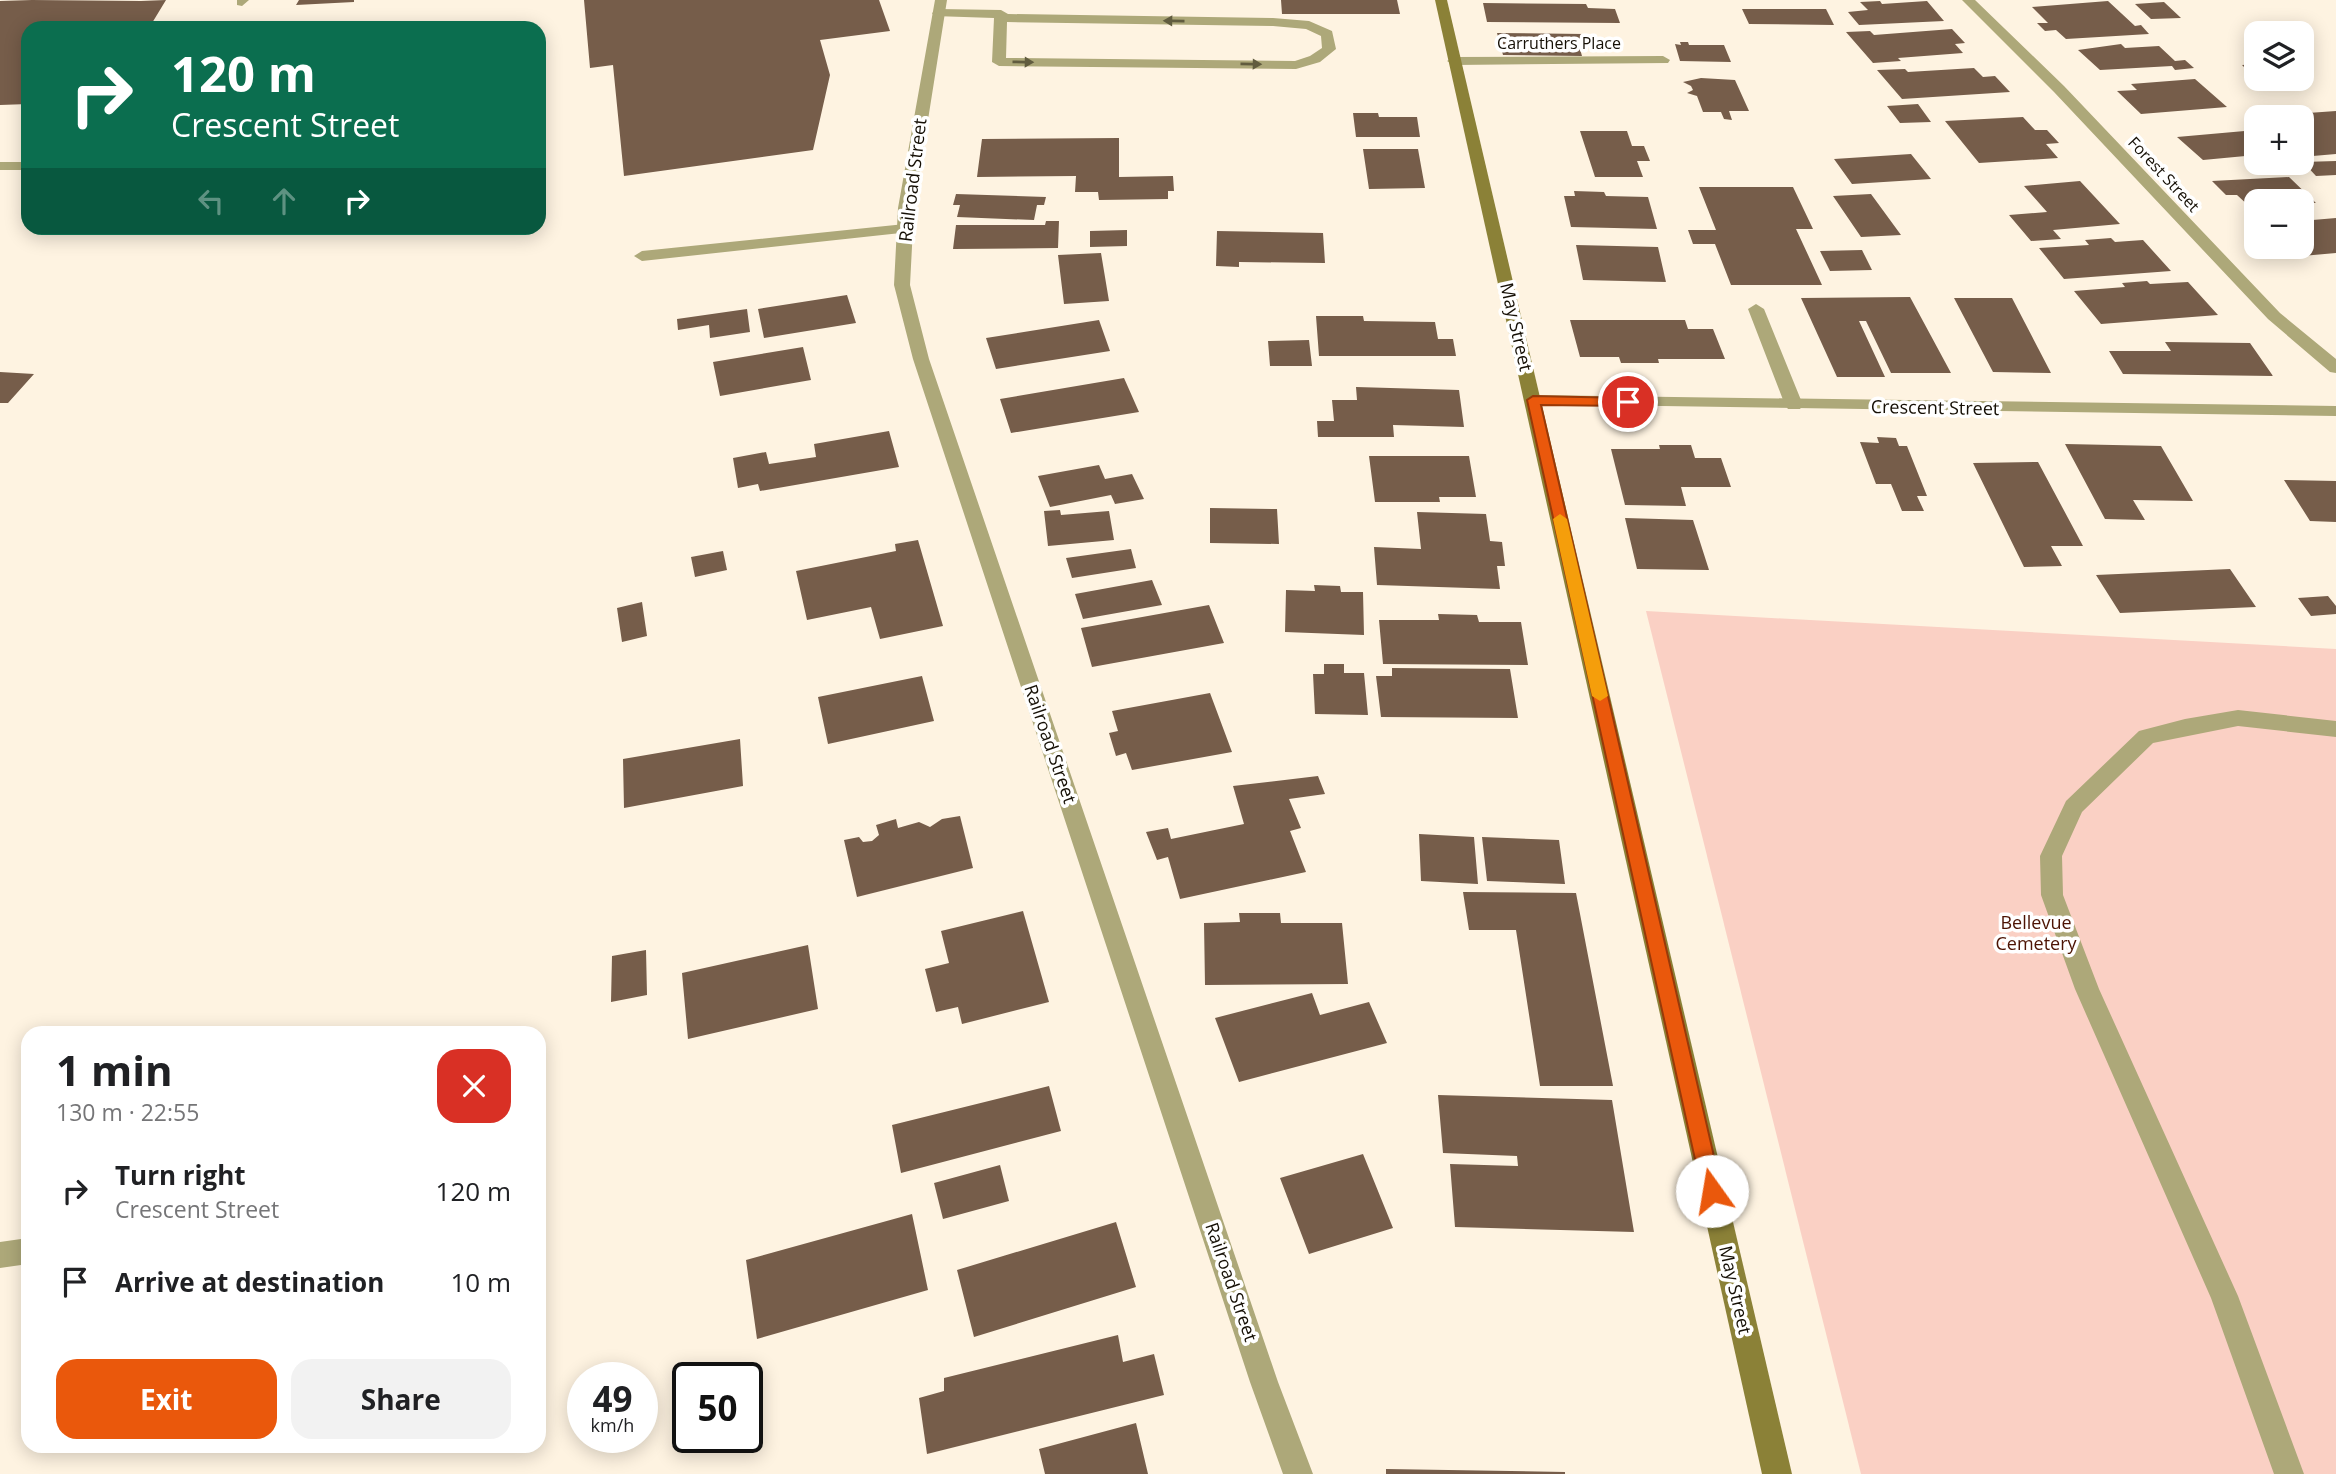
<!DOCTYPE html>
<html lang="en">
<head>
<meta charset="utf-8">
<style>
  :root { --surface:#fff; --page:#f2f2f2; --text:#202124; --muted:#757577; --accent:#ea580c }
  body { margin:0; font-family:"Open Sans",sans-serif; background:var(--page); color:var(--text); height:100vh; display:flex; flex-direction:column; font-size:26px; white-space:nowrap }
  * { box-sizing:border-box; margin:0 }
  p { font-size:23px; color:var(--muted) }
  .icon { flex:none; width:38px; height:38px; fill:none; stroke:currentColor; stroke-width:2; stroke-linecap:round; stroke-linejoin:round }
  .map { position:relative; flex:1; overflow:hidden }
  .side { position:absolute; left:21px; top:1026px; width:525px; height:427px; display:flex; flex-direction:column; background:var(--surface); border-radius:21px; box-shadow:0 4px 18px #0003 }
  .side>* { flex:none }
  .hud { position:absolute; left:21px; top:21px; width:525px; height:214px; border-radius:21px; box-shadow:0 4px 18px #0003; background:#0b6e4f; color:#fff; overflow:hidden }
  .controls { position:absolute; left:2244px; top:21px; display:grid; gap:14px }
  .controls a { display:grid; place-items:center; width:70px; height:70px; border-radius:14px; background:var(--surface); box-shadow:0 4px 18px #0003; font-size:35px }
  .speed { position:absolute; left:567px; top:1362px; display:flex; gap:14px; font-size:35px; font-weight:700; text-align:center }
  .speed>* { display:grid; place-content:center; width:91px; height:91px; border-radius:50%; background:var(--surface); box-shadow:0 4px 18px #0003; line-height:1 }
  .speed small { font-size:18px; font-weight:400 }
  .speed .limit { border:4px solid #111; border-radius:10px; background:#fff; color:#111 }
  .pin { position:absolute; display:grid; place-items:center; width:60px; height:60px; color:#fff; margin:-30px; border:4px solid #fff; border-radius:50%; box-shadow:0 2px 7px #0007 }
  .me { position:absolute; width:77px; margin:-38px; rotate:347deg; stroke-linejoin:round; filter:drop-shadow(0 0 5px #0008) }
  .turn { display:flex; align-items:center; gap:24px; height:147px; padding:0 35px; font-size:32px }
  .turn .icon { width:91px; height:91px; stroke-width:2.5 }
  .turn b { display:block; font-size:49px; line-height:60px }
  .lanes { display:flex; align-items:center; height:66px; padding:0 35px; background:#0003; justify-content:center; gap:35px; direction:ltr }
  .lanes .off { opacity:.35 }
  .round { display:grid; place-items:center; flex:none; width:74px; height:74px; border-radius:21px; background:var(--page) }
  .headline { display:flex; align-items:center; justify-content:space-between; height:119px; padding:0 35px }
  h1 { font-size:42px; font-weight:700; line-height:52px }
  .button { display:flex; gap:14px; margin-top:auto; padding:14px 35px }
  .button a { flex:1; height:80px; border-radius:21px; background:var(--accent); color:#fff; font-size:28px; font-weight:700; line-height:80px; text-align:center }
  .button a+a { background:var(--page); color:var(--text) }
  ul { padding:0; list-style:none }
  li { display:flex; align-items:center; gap:21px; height:91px; padding:0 35px }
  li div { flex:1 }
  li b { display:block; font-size:26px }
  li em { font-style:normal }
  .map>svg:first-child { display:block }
</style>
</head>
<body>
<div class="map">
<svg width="2336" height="1474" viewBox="0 0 2336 1474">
  <rect width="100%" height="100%" fill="#fef3e1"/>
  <path fill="#fad0c4" d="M1646,611L2336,649V1474H1861Z"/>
  <path fill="#765d4a" d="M32,0L141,1L166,0L149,28H28V104L0,105V1Z
    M299,0H354V2L296,5Z
    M584,0H879L890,31L820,40L830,75L813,150L624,176L613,65L590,68Z
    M1281,0H1397L1400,14H1282Z
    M1880,1L1882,4L1927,1L1944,21L1859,25L1848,12L1868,10L1860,2Z
    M2108,1L2135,26L2141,25L2149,34L2066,39L2056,30L2045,31L2037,23H2048L2032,7Z
    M2164,2L2181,18L2151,19L2135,4Z
    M1483,3L1586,4L1588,8L1615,9L1620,23L1487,22Z
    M1742,9H1826L1834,25L1749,24Z
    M1952,29L1965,43L1955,44L1963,53L1898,58L1901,61L1873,63L1846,32L1870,31L1874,35Z
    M1497,33L1584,34L1586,42H1578L1582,56L1503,55Z
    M1680,42H1688L1689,45H1724L1731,62L1680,61L1675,44L1681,45Z
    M2121,44L2125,48L2159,46L2175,61L2185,60L2194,68L2175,70L2172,66L2100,70L2078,50Z
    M2256,64V79H2294L2299,84L2262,85L2242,65Z
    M1974,68L1983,77L1995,76L2010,92L1902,99L1877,70L1905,69L1908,72Z
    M1701,78L1735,80L1749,111H1729L1732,120L1724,119L1721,112H1703L1697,96L1687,93L1693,90L1691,86L1683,82Z
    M2195,79L2227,107L2141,114L2117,91L2137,90L2131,84Z
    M1918,104L1931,122L1900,123L1887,106Z
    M2336,111V154L2301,157V117L2294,114Z
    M1353,113H1378L1379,117H1417L1420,137H1356Z
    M2023,117L2035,130H2047L2059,143L2046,144L2058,158L1979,163L1945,121Z
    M2256,130V155L2203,160L2177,137Z
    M1580,131H1627L1632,146H1644L1650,161H1637L1643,177H1595Z
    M1119,138V177L1173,176L1174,191H1168V199L1099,200L1098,192H1075L1076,176L977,177L982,139Z
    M1363,149H1418L1425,188L1369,189Z
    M1911,154L1931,179L1852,184L1834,159Z
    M2336,161V175L2316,176L2303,162Z
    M2289,177L2316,203L2256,201V207H2250L2237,195H2226L2212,181Z
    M2080,181L2120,224L2053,230L2061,239L2031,241L2009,215L2047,212L2024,186Z
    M1699,187H1793L1813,229H1796L1822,285H1731L1715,244H1693L1688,230H1716Z
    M1574,191L1604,192L1606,196L1648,197L1657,229L1571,227L1564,196H1575Z
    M956,194L1046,197L1044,205H1037L1034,220L957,217L960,205H953Z
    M1871,194L1901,235L1861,237L1833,196Z
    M2336,218V253L2302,256L2292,247H2301V221Z
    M1046,221H1059L1058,248L953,249L956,225H1045Z
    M1127,230V246L1090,247V231Z
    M1217,231L1323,233L1325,263L1239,262V267L1216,266Z
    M2111,238L2115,242L2143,240L2171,271L2064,279L2039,248L2089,245L2085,240Z
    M1576,245L1658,247L1666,282L1583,280Z
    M1862,250L1872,270L1830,271L1820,251Z
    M1101,253L1109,301L1064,304L1058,255Z
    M2147,281L2150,284L2188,282L2218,315L2101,324L2074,291L2125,287L2122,283Z
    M847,295L856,323L764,338L758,309Z
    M1910,297L1951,373H1891L1866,321H1859L1885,377H1837L1801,298Z
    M1954,298H2012L2051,373L1993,372Z
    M747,309L750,332L710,338L709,325L678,330L677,319Z
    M1316,316H1363L1364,321L1435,322L1438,339H1453L1456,356H1319Z
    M1099,320L1110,351L996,369L986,338Z
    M1570,320H1685L1688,329H1713L1725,359H1658L1659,363H1621L1619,357H1580Z
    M1309,340L1312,366H1270L1268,341Z
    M2165,342L2250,343L2273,376L2123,374L2109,351H2171Z
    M803,347L811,380L720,396L713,362Z
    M0,372L34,374L8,403H0Z
    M1124,378L1139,412L1011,433L1000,399Z
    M1356,387L1459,390L1464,427L1393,425L1394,437H1318L1317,421H1334L1332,400H1357Z
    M889,431L899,467L760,491L758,484L738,488L733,458L766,452L769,464L816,457L814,444Z
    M1877,437L1896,438L1899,446H1907L1927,496H1917L1924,511H1902L1891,484H1876L1860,442L1879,443Z
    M2065,444L2161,446L2193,501L2133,500L2145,520L2105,519Z
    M1659,445H1691L1695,458H1721L1731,487H1681L1686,506L1625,505L1611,449H1660Z
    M1369,456H1469L1476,497H1439L1440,502H1375Z
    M2038,462L2083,546H2051L2062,566L2024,567L1973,463Z
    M1099,465L1105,479L1132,474L1144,499L1115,504L1111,495L1050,507L1038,476Z
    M2284,480L2336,481V522L2310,521Z
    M1210,508L1277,509L1279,544L1210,543Z
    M1060,510L1061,515L1109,511L1114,540L1048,546L1044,511Z
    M1417,512L1486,514L1490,541L1502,542L1505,566H1497L1500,589L1377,585L1374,547L1421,549Z
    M1625,518L1693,520L1709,570L1637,569Z
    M918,540L943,626L880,639L871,607L807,620L796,571L896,551L895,544Z
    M1131,549L1136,568L1072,578L1066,558Z
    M723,551L727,570L695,577L691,557Z
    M2230,569L2256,607L2120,613L2096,575Z
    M1152,580L1162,605L1083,619L1075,594Z
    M1314,585L1340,586L1341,592H1363L1364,635L1285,632L1286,590L1315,591Z
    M2328,596L2336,606V614L2311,616L2298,598Z
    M642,602L647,636L622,642L617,608Z
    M1209,605L1224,643L1092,667L1081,628Z
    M1438,614L1477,615L1479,622H1521L1528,665L1383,664L1379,620H1439Z
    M1324,664H1344V673H1364L1368,715L1315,714L1313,674H1324Z
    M1392,668L1510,669L1518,718L1381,717L1376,676H1392Z
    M922,676L934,721L828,744L818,697Z
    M1210,693L1232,752L1132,770L1126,753L1116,756L1109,733L1118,731L1112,711Z
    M740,739L743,786L624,808L623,759Z
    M1318,776L1325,794L1289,799L1301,828L1290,831L1306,872L1180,899L1168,857L1157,860L1146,832L1168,828L1171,839L1244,824L1233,786Z
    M960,816L973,868L857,897L844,840L859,837L863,842L872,841L879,835L876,825L896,819L898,828L919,822L930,827L942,819Z
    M1419,834L1474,837L1478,884L1421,881Z
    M1482,837L1559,840L1565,884L1487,881Z
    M1463,892L1576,893L1613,1086H1540L1516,930H1469Z
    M1023,911L1049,1002L962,1024L958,1007L936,1012L925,969L949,963L941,931Z
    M1239,913H1280L1281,923H1342L1348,984L1205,985L1204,923L1240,922Z
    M808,945L818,1009L688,1039L682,973Z
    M646,950L647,995L611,1002L612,956Z
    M1312,993L1320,1015L1369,1002L1387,1043L1239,1082L1215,1018Z
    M1049,1086L1061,1131L901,1173L892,1125Z
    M1438,1095L1612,1100L1634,1232L1455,1227L1450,1164L1518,1166L1517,1156L1443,1153Z
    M1363,1154L1393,1228L1309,1254L1280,1178Z
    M1000,1165L1009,1201L943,1219L934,1183Z
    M912,1214L928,1290L757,1339L746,1260Z
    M1116,1222L1136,1287L974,1337L957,1270Z
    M1118,1335L1123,1362L1154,1354L1164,1395L927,1454L919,1398L944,1391V1378Z
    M1136,1423L1148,1474H1045L1039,1449Z
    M1386,1469L1565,1472V1474H1386Z"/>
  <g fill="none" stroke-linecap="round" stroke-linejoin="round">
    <path fill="#ada879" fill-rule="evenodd" d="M237,0H249L242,6L237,5Z
      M939,9L1001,10L1008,14L1273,18L1309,21L1332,31L1336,49L1320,62L1296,69L999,66L992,62L994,18L934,16L932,13ZM1007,22L1273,26L1306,29L1321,36L1322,48L1310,56L1295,61L1006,58Z
      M0,162H28V170H0Z
      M905,224L910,226L913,229L910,232L642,261L634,256L642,251Z
      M1756,304L1764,309L1803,405L1800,409H1788L1785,405L1748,309Z
      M2238,710L2336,721V737L2238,726L2153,743L2082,812L2062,856L2063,895L2099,989L2238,1296L2304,1474H2274L2211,1298L2075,989L2041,895L2040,856L2066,801L2139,731L2185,719Z"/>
    <path fill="#ada879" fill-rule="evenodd" d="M935,0H947L914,208L910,285L929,359L1278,1382L1313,1474H1283L1250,1382L913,359L894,285L898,208Z
      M1962,0H1975L2064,86L2280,313L2336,359V373L2330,372L2268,319L2054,92Z
      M1663,56L1670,60L1668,63L1454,65L1447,61L1454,57Z
      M1533,395L2336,406V416L1527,404L1524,400L1527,396Z
      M28,1238V1264L0,1268V1242Z"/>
    <path fill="#8b8137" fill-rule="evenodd" d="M1435,0H1447L1792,1474H1762Z"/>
  </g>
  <defs><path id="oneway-solid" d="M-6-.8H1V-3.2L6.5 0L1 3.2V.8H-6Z" transform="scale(1.75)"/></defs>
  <g fill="#615c3f">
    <use href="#oneway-solid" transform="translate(1174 21) rotate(-179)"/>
    <use href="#oneway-solid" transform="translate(1023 62) rotate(1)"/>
    <use href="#oneway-solid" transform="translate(1251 64) rotate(1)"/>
  </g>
  <path fill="#ea580c" stroke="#983908" stroke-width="2" d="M1533,396L1628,398L1634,402L1628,406L1541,405L1722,1191L1719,1197L1712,1200L1705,1197L1702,1191L1527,400Z"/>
  <path fill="#f59e0b" d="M1560,514L1567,519L1608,696L1600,701L1592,696L1553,519Z"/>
  <g text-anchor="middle" stroke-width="7" stroke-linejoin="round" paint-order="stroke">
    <g font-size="16" fill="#150f05" stroke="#fff">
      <text x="1559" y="49">Carruthers Place</text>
      <text transform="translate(2164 174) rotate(47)" y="6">Forest Street</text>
    </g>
    <g font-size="18" fill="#150f05" stroke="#fff">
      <text transform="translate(913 180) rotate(-83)" y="6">Railroad Street</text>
      <text transform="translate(1516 327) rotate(77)" y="6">May Street</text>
      <text transform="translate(1935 408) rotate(1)" y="6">Crescent Street</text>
      <text transform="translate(1050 744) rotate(71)" y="6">Railroad Street</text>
      <text transform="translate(1231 1282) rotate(71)" y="6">Railroad Street</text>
      <text transform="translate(1735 1290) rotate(77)" y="6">May Street</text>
    </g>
    <g font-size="18" fill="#4c1303" stroke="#fff">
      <text x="2036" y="929">Bellevue<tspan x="2036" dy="21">Cemetery</tspan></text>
    </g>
  </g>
</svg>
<div class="controls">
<a><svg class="icon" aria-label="layers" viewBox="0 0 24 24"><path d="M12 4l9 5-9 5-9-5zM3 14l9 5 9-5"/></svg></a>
<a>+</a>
<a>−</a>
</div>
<div class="speed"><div>49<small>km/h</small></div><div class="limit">50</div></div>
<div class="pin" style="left:1628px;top:402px;background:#d93025"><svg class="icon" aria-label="arrive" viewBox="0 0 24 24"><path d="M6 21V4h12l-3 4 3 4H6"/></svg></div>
<svg class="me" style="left:1712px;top:1191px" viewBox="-20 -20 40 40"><circle r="19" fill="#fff"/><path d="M0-13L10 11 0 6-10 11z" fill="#ea580c"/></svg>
<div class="hud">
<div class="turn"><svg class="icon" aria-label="right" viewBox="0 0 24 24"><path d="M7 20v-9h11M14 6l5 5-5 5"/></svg><div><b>120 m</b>Crescent Street</div></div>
<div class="lanes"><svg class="icon off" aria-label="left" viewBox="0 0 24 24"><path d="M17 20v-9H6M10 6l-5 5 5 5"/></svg><svg class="icon off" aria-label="ahead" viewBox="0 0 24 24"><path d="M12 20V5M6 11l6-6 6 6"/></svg><svg class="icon" aria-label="right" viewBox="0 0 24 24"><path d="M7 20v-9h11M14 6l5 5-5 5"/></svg></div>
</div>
<section class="side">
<div class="headline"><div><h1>1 min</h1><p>130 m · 22:55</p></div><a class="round" style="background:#d93025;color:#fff"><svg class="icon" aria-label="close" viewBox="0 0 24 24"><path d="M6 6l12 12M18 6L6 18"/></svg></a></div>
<ul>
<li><svg class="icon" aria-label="right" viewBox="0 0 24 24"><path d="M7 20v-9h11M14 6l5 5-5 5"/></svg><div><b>Turn right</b><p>Crescent Street</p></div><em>120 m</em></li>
<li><svg class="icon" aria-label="arrive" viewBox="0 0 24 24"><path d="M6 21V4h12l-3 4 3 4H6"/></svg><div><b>Arrive at destination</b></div><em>10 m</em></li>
</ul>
<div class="button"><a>Exit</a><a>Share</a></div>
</section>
</div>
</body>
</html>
